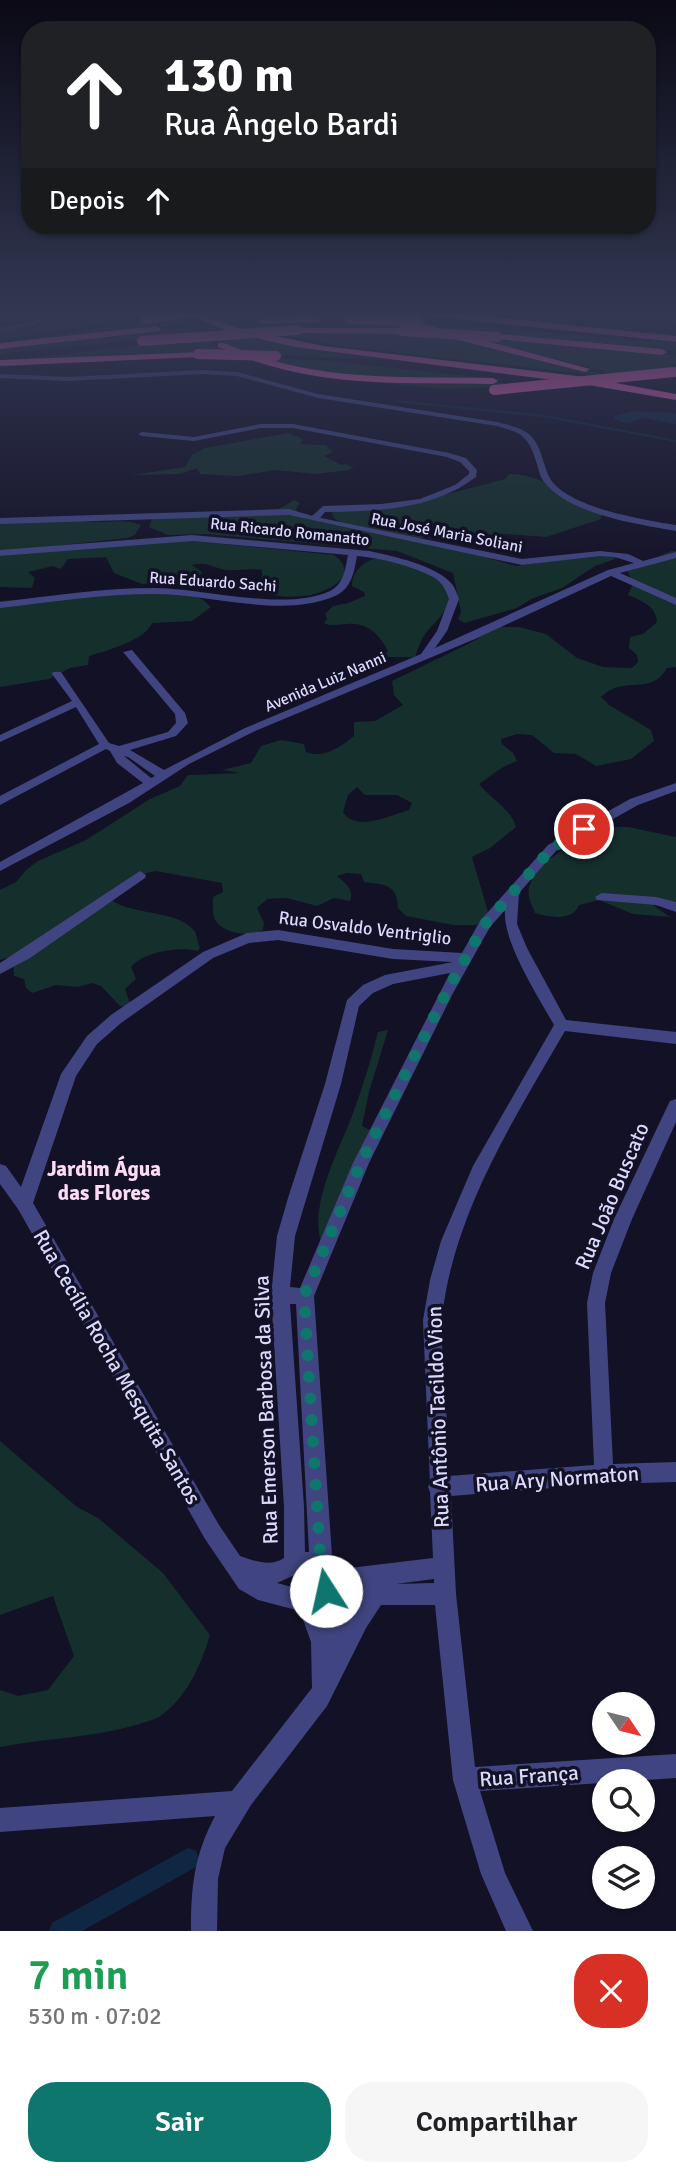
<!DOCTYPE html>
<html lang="pt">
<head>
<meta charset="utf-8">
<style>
  :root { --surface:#fff; --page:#f6f6f6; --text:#202124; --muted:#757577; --accent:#0f766e }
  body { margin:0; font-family:Signika,sans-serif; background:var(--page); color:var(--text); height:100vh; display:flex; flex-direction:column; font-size:26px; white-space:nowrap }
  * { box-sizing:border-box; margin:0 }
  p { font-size:23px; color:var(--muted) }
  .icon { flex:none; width:38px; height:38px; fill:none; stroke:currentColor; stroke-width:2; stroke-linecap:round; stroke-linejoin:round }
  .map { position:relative; height:1931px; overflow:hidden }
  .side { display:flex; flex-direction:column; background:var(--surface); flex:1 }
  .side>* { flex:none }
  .hud { position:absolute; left:21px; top:21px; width:635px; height:214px; border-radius:28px; box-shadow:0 2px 5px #0004; background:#202124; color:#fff; overflow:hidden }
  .needle { width:46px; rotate:125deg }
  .buttons { position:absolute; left:592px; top:1692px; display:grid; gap:14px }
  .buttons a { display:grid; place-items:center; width:63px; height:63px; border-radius:50%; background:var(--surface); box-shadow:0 2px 5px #0004; font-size:35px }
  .pin { position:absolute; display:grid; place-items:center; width:60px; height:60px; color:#fff; margin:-30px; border:4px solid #fff; border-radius:50%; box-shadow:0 2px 7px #0007 }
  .me { position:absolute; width:77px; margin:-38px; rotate:350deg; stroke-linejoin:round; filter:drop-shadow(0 0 5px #0008) }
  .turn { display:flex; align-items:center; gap:24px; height:147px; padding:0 28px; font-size:32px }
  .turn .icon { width:91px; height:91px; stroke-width:2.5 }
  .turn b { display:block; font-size:49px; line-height:60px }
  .then { display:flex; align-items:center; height:66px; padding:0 28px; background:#0003; gap:14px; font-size:26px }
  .round { display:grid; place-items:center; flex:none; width:74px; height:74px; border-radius:28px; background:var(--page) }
  .overview { display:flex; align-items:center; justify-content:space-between; height:119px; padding:0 28px }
  h1 { font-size:42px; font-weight:600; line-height:52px; color:#1e9e55 }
  .button { display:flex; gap:14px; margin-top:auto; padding:14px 28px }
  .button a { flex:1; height:80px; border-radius:28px; background:var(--accent); color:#fff; font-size:28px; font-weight:600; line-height:80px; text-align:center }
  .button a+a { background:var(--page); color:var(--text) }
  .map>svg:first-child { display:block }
</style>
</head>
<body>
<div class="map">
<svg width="676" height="1931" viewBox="0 0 676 1931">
  <rect width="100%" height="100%" fill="#131126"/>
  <path fill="#152f2c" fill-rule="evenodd" d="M64,311H164L141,318L0,340V332L36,325Z
    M340,311L380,317L225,321L201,312Z
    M171,316L182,324L0,343Z
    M286,321L401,322L431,330L331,327L256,330L235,324Z
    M419,322L676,343V351L449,331Z
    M187,327L195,334L0,354V347Z
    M329,331L449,335L614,377L348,347L271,333Z
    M243,334L308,348L387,360L240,353L211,337Z
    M466,336L676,355V370L623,376Z
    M202,338L228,353L128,354L0,361Z
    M252,357L329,361L506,380L400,382L322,374Z
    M330,378L395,383L495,382L542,385L445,389Z
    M288,433L303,439L300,444L326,445L333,452L324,456L341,465L348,464L347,466H354L349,470L316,474L275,470L238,476L200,474L197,468L180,474L131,475L185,467L192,455L205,448Z
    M509,474C540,473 573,499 602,514L601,519L546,537L506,534L477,537L459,534L447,538H417L516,566L605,554L618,558L595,566L562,588L531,599L517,608L464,623L458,619L461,612L453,573L397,551L207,534L168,535L149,527L152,519L165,516L279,509L294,500L300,503L296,509L298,512L340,522L334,518L332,512L436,497L505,479Z
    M79,519C100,527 121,516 141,525L135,535L127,538L0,552V520Z
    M182,540L334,555C363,576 325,594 303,596C289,598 273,596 259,592L255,585L262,577V570C250,568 239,571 226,570C213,568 206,561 192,565L202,572L197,580L173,576L157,583L142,584L114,573L106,557L68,559L61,569L53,566L28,572L35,578L32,588L0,587V556Z
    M671,551H676V667L667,668C651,697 624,674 601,697L609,705L651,730L654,741L631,759L596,766L576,754L554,753L532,735L517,734L501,739L502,744L513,753L517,761L503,767L479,784C491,799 511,809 516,827L490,848L472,857L488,912L484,920L476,925H453L406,916L398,908C397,883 384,885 364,882L361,874L347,873L337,876C345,883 355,890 350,901L334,898L317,906L287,898L267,899L257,908L264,923L263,930C249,937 224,934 215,920C212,914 213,904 213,897L223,892L222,883L156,871L142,874L111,900C131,915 181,910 195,932C197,936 198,943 200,948L198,951C180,946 143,952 131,967L136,979L125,989L130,1003L127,1007L120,1006L101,986L92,983L78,987L56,985L32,993L26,988L24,979L14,976L13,960L10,957L0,960V890L16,882L26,870L38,861L86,840L150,799L180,786L188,775L241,773L222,770L251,763L261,746L281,740L304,744L306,752C323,759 341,747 354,736V722L375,721L403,705L394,695L392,681L476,640L491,627H519L546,634L577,658L603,667L632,668L638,662L637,655L629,648L630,637L643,634L657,622C656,606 642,601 628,595L633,583L627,570ZM357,787L365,795H397L412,803L409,810C390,815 357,833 343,812L348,795Z
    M377,558C396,561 458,573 449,602C446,614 430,626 423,637C420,643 417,651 415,657H379L388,651C379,634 367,622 347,624C338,624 332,627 324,623L327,619L325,614L333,606L348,603L365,596L364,592L352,586C352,572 363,561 377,558Z
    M181,592L202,599L211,607L192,621L152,623C146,640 106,651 89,656L88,665L70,668L49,679L0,687V601L88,594Z
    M611,827H628L676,837V909L653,905L670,917L633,914L599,900L579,905C572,922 550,917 535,913C533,908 530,902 529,897C524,864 586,835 611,827Z
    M388,1030L369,1092L362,1126L374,1132L323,1246C306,1211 339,1150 352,1116C362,1089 371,1060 378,1032Z
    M0,1441L77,1507L98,1518L163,1573L210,1635C201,1665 187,1698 159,1717C154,1720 145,1722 139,1724C93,1738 46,1738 0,1747V1690L18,1696L48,1690L74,1656L53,1596L0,1615Z"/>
  <path fill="#0f2742" d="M636,411L676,413V424L645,418L627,423L615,420L613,416Z"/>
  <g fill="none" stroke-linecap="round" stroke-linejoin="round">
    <path stroke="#0f2742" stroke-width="2" d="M395,401L544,416L676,441"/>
    <path fill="#0f2742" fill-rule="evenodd" d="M188,1848L196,1851L199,1859L196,1867L82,1931H49L52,1923Z"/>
    <path fill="#404581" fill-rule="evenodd" d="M53,311H61L35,325L0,332V328L31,322Z
      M203,370L237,372L318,394L497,422C524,429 535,431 543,460C545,466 547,474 551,480C570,508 644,520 676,525V531C638,524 571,515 545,483C540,478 539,470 537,464C529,437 523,433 497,426L318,398L237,376L203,374L67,381L0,378V374L67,377Z
      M261,424H293L449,453L466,458L477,470L476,477C432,510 379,511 325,512L320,518L522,559L600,551L628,554L643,561L676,552V558L620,573L676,598V605L611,576L475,639L253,732L189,764L129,803L0,871V862L143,783L117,763L110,751L106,749L0,805V796L99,744L76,707L0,742V735L72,701L52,674L53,672H61L109,743L119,746L168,732L176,723L175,714L123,652L132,650L185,713L188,723L176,736L130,750L164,770L245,728L421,654L437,631L449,599C446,590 442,582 433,577C413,566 380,558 357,556C354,572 352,588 335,596C282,619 211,594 155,594C103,594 51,602 0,608V602C51,596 103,588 154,588C204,588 285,612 330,591C344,584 345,569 348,555L192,541L0,556V550L192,535L369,551C392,556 436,565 452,584C455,588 457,594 459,599L447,631L435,648L608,570L634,563L615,557L600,556L522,565L289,515L0,524V518L289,509L312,516L323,506L381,504L420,499L455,485L469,474V471L460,462L447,457L293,428H261L194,441L142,436L138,434L142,432L194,437ZM124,756L128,757L155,776L151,778Z
      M676,783V791L638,805L556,851L519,893L517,924L527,948L566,1020L676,1032V1044L565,1031C513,1121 454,1212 442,1317C440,1334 443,1353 444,1370C446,1405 448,1441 449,1476L594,1465L587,1303L593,1273L614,1219L668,1105L670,1101L676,1099V1122L632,1219L611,1273L605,1303L613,1464L676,1462V1482L604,1484L451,1496L456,1594L475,1767L676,1754V1778L480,1791L505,1873L533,1931H506L481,1874L453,1780L435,1605H381L366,1628L327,1706L251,1805L225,1848L218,1879L217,1931H191C191,1886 194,1856 215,1816L0,1832V1808L232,1791L312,1688L311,1642L300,1611L258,1600L239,1589L205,1539L18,1209L0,1184V1164L6,1166L21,1187L61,1074L87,1036L111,1015L203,952L247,933L278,930L393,949L462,953L480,921L548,845L630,799ZM505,910C502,941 538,996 554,1025L473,1166L441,1241L430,1280L423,1320L430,1483L428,1487L430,1492L433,1558L333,1570L314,1296L369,1163L453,993L490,927ZM278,940L393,959L453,962L385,975L363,985L347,1000L325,1084L288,1198L277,1236L271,1295L284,1507V1558C271,1567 254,1561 240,1556L219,1525L33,1203L76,1076L97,1044L121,1023L213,958L249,943ZM450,973L353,1163L300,1288L290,1287L295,1236L341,1084L359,1006L373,993L393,984ZM290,1304H296L309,1552H305L304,1507ZM299,1573H307L315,1581V1588L307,1591L277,1583ZM434,1579V1583L396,1584ZM334,1606H355L344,1625Z
      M140,871L146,875L145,878L30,958L0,974V963Z
      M602,893L656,897L676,902V912L656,905L597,900L595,897Z"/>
    <path fill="#f25eb6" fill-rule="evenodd" d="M177,311H190L241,329L324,346L577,376L676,394V400L577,383L295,347L234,333Z
      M344,311H364L395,316L590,369L585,372Z
      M407,311H437L676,336V342L412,314Z
      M316,317L321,320L319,322L262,324L257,321L262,318Z
      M156,326L161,329L159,331L0,349V343Z
      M295,328H402L407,331L402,334L298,333L295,332Z
      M499,334L662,349L667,352L662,355L496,339L494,337Z
      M218,343H224C315,383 397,376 493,378L498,381L493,384C393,382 313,389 218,347Z
      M202,352V356L198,357L0,366V360Z"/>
    <path stroke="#f25eb6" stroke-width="10" d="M145,319L197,311
      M350,319L418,321
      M402,331L497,337
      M142,341L298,330
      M198,354L276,356
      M494,390L674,372"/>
  </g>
  <linearGradient id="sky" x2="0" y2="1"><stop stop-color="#0a0915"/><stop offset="0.54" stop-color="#333852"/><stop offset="1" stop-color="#333852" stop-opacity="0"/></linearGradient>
  <rect width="676" height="581" fill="url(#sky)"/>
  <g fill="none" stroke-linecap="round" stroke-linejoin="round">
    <path stroke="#0f766e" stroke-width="12" stroke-dasharray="0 21.6" d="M326,1591L327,1582L321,1570L304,1296L361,1163L446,993L485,924L552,848L584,829"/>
  </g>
  <g text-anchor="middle" stroke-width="7" stroke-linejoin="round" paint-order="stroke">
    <g font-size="16" fill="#dad9fc" stroke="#131126">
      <text transform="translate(290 531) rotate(6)" y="6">Rua Ricardo Romanatto</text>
      <text transform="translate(447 532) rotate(11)" y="6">Rua José Maria Soliani</text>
      <text transform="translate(213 581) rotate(4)" y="6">Rua Eduardo Sachi</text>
      <text transform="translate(325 681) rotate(-23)" y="6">Avenida Luiz Nanni</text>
    </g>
    <g font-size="18" fill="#dad9fc" stroke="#131126">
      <text transform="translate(365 928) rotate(7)" y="6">Rua Osvaldo Ventriglio</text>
    </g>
    <g font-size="21" font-weight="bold" fill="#fcdbf4" stroke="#131126">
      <text x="104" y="1176">Jardim Água<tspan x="104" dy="24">das Flores</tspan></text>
    </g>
    <g font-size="21" fill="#dad9fc" stroke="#131126">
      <text transform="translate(612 1196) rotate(-67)" y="7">Rua João Buscato</text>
      <text transform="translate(117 1367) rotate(60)" y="7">Rua Cecília Rocha Mesquita Santos</text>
      <text transform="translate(266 1410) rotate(-92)" y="7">Rua Emerson Barbosa da Silva</text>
      <text transform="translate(438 1417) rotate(-92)" y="7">Rua Antônio Tacildo Vion</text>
      <text transform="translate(557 1479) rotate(-4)" y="7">Rua Ary Normaton</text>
      <text transform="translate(529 1776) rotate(-4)" y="7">Rua França</text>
    </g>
  </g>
</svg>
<div class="buttons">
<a><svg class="needle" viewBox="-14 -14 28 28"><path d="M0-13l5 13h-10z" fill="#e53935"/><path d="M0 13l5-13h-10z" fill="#757577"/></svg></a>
<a><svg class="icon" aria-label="search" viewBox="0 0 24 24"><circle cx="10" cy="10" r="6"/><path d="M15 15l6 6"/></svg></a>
<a><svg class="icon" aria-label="layers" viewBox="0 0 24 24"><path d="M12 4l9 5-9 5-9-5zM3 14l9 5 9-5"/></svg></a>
</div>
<div class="pin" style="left:584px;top:829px;background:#d93025"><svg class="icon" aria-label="arrive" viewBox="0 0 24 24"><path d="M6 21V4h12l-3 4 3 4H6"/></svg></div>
<svg class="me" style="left:326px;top:1591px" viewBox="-20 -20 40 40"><circle r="19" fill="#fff"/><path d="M0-13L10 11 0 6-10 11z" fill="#0f766e"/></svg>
<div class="hud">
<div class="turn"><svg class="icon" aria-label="ahead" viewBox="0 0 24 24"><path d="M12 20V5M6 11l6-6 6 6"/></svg><div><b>130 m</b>Rua Ângelo Bardi</div></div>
<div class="then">Depois<svg class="icon" aria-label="ahead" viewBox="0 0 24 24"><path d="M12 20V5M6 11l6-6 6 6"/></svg></div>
</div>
</div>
<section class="side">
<div class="overview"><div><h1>7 min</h1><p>530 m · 07:02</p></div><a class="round" style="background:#d93025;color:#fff"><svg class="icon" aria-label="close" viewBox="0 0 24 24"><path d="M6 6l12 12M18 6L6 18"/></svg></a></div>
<div class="button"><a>Sair</a><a>Compartilhar</a></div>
</section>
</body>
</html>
